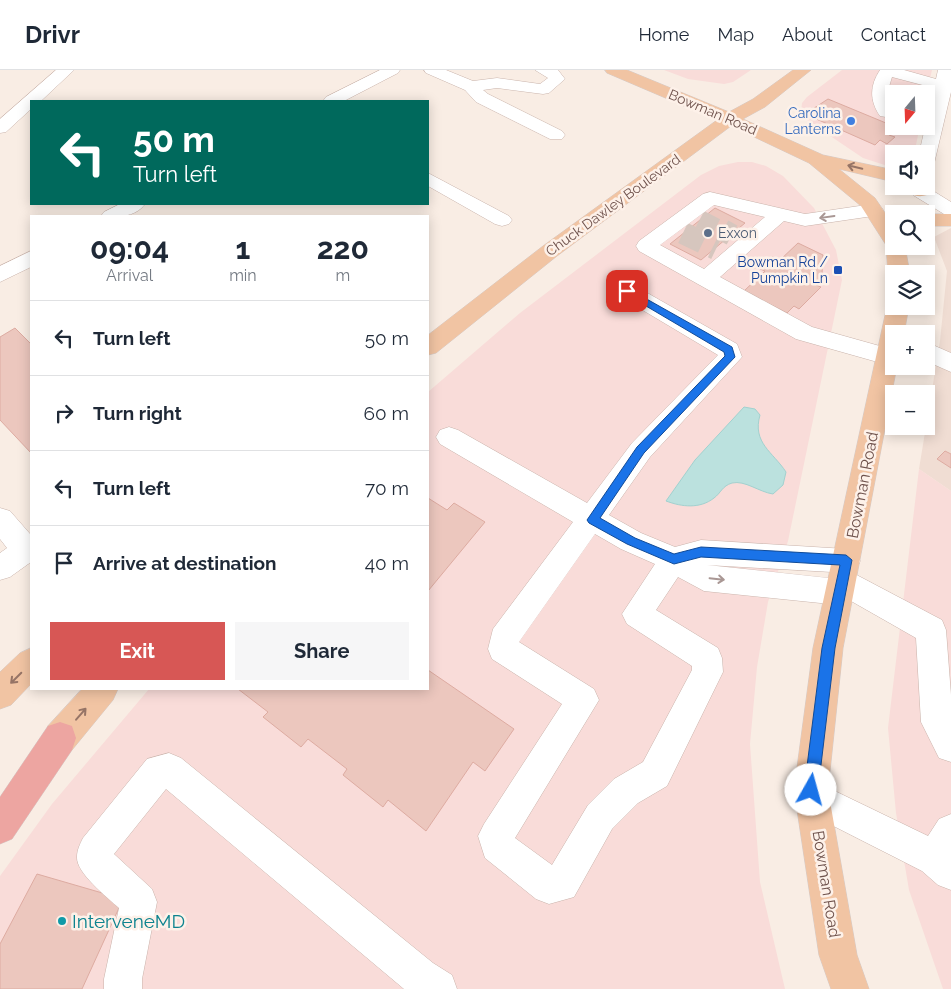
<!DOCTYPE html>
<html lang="en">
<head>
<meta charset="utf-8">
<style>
  :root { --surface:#fff; --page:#f6f6f7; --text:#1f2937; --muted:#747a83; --line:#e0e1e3; --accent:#d75755 }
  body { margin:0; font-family:Raleway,sans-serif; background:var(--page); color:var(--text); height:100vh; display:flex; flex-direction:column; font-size:19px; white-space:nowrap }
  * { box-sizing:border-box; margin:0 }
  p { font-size:16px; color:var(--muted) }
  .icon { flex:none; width:28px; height:28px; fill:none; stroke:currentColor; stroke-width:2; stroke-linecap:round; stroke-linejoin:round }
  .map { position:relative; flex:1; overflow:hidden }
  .drawer { position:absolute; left:30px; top:145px; width:399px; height:475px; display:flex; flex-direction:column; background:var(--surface); border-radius:0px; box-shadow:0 2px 12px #0003 }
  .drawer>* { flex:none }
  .guide { position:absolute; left:30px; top:30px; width:399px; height:105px; border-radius:0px; box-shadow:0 2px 12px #0003; background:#00695c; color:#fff; overflow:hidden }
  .needle { width:32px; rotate:199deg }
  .fabs { position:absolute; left:885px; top:15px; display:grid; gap:10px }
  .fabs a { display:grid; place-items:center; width:50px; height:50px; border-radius:0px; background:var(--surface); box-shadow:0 2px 12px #0003; font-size:25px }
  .pin { position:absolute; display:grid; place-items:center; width:42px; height:42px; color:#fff; margin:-21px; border-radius:10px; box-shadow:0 2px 8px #0006 }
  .me { position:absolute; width:55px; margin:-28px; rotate:7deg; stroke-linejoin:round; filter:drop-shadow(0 0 4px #0008) }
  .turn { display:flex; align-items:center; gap:18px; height:105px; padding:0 20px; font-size:22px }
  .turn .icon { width:65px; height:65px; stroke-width:2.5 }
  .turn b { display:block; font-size:35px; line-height:42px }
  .eta { display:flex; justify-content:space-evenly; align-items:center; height:85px; text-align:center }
  .eta b { font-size:30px; font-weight:700; line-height:35px }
  .button { display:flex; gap:10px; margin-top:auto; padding:10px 20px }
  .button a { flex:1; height:58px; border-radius:0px; background:var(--accent); color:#fff; font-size:20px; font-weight:700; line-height:58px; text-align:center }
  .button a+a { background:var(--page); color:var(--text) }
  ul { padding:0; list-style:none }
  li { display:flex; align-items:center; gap:15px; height:75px; padding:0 20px; border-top:1px solid var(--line) }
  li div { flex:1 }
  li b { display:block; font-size:19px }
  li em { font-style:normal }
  header { display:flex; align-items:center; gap:30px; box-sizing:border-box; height:70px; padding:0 25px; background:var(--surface); border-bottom:1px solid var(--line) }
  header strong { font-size:24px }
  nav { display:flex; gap:28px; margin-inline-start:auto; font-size:18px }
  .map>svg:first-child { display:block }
</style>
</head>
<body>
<header>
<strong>Drivr</strong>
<nav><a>Home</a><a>Map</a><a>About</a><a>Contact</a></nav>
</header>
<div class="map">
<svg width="951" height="919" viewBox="0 0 951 919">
  <rect width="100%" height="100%" fill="#f9ede4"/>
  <path fill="#f0ddd3" d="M951,158V421L919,399L940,271L947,201L934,167Z"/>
  <path fill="#f9dcd9" d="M664,0H751L733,12L724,14L688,9Z
    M842,0H932L926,25L894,24V56H920L914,84H894V98L863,88L808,51L801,42L802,33L807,27Z
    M738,92H752L766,96L783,106L814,138L836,180L842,210L788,471L768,532L757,597L750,674L760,812L785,919H0V806L52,734L149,619H428V322L520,243L701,105L719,96Z
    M919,399L951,421V919H943L909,820L896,743L888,658Z"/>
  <path fill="#bbe1de" stroke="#a2d1cf" d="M744,337L755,339L760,345C752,373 773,382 786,402L783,415L773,424C759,422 745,410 732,413C722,416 721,423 714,428C700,439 682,437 666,431L695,390Z"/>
  <path fill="#ecc7be" stroke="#ddaba1" d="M828,29L898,58L889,65L895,67L887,74L880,70L875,75L805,44Z
    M715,138L745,153L701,190L670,174Z
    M798,173L823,185L822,204L816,215L821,217L799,239L794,236L787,243L744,221L765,201L760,199L772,187L779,191Z
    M15,258L31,274V383L0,350V267Z
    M945,381L951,384V398L937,389Z
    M428,428L447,440L454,433L485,452L428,521Z
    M428,600L514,659L485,701L473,692L426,761L388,730L383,737L343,705L347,699L308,669L301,677L263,647L268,642L238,619H428Z
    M37,804L123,829L82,919H0V874Z"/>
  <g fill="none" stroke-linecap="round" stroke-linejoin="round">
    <path stroke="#d6c6be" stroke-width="18" stroke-dasharray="18 9" stroke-linecap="butt" d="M700,149L725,162"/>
    <path stroke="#d6c6be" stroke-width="22" stroke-dasharray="22 11" stroke-linecap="butt" d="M723,160L732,165
      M683,163L716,179"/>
    <defs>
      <path id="minor" d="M56,0H74L41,31H31V39L6,62L0,63V49Z
        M380,0H400L398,3L344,31H323L326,27Z
        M424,0H446L473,11L497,8L540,14L548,8L535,0H558L565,9L549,23L543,24L497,18L483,20L488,24L562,61L565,65L562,69H550L476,32L465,20L426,3Z
        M880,0H904L936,9L938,0H951V22L933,98L926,100V84H919L934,18L892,7L888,20L894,43L886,47L880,46C869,30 870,15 880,0Z
        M428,103L509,146L512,150L509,154L502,156L495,154L428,116Z
        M926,112L931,116L930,119L951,132V146L944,144L913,125L910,121L911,116H926Z
        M710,122L805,144L873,134L880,136L883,140L880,144L873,146L805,156L784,151L720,207L812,257L894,280V294L888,295L796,269L639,181L636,176L639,171L703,124ZM714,135L765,147L704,199L660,175Z
        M120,134H145C135,148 116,147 101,146L104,142Z
        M31,181V197L0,212V196Z
        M627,214L635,216L737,274L742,287L650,387L609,445L641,463L675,477L701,470L846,479L856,482L860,491L856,500L851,502L942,550L946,560L951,625V692L939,688L921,652L916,568L851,531L840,535L704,521L678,507L656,540L718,578L722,588L723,602L667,716L638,733L612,759L574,827L549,834L536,829L485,788L478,766L484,754L562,634L492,589L488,579L493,559L573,452L440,374L436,367L440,360L449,357L458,360L587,433L632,373L718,285L619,226L616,221L619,216ZM595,464L621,479L655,494L622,544L627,554L692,596V600L643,692L614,709L588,735L552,795L515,768L599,630L594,619L519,572ZM707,495L832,502L829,508Z
        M926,272L951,283V302L926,291Z
        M0,438L10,441L31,465V492L10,507L0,510V483L7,478L0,469Z
        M169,683L181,688L433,893L452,905L457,919H404L166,719L114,784L152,819L157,832L142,909V919H104V909L119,838C107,827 76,803 77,787C77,780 80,774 83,768L147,689Z
        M812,710L928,766L939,749L951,744V820L938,815L922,801L800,739L795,727L800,715Z"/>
      <path id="major" d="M605,0H627L729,42L753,29L793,0H811L765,37L743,49L823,85L894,100V112L839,99L875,128L894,156V176H905L910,204H894V210L891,209L888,204L886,175L861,136L809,93L731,56L557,186L436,283L428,285V265L543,176L717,50L607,3Z
        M904,116H926L930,121L927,125C917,128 909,125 904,116Z
        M926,144H951V156H926Z
        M894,230V236H909L904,264H894V296H897L843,578L828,720L857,885L869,919H831L819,885L794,720L813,578L887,236Z
        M31,578V614L11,635L0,639V602L20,583Z
        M82,619H118L113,630L72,680L60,684L48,680L44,668L48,656Z"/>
      <path id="highway" d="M60,652L72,656L76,668L72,680L12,769L0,774V727L48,656Z"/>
    </defs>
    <use href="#minor" stroke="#c9b3ab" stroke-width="1"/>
    <use href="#major" stroke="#d4cbc9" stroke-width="1"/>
    <use href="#highway" stroke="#d4cbc9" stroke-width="1"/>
    <use href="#minor" fill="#fff" fill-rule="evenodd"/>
    <use href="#major" fill="#f1c4a3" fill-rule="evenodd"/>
    <use href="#highway" fill="#eda5a1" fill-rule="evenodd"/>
  </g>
  <defs><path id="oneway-shaft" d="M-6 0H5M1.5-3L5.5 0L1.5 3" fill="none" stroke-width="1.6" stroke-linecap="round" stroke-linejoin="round" transform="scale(1.25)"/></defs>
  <g stroke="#967466">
    <use href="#oneway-shaft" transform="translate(855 97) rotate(-167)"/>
    <use href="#oneway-shaft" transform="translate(16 608) rotate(135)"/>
    <use href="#oneway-shaft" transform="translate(81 644) rotate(-49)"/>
  </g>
  <g stroke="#a99794">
    <use href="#oneway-shaft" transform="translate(827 147) rotate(172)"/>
    <use href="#oneway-shaft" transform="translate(717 509) rotate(6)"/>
  </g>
  <path fill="#1a73e8" stroke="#114b97" d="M627,218L732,277L735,287L644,383L600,448L635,468L674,484L701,477L846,485L852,490L835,578L818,720L816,725L811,727L806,725L804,720L822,578L840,495L701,487L674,494L627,474L589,453L587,450L637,377L725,286L724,282L624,223L623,221Z"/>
  <circle fill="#3f7fe0" stroke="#fdf1e9" stroke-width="2" cx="851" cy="51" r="5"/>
  <circle fill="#5c6f8a" stroke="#fdf1e9" stroke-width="2" cx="708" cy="163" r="5"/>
  <rect fill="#1a4fb4" stroke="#fdf1e9" stroke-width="2" x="833" y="195" width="10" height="10" rx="2.5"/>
  <circle fill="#0f9aa8" stroke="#fdf1e9" stroke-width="2" cx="62" cy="851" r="5"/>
  <g text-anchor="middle" stroke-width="5" stroke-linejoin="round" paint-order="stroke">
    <g font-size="14" fill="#6f524c" stroke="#fdf1e9">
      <text transform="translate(713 42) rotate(23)" y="5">Bowman Road</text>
      <text transform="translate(613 135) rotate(-36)" y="5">Chuck Dawley Boulevard</text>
    </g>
    <g font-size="14" fill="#366cbe" stroke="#fdf1e9" text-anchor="end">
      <text x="841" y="48">Carolina<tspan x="841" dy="16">Lanterns</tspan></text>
    </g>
    <g font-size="14" fill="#4e5e75" stroke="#fdf1e9" text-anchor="start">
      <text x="718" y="168">Exxon</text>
    </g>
    <g font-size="14" fill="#164399" stroke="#fdf1e9" text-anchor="end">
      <text x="828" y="197">Bowman Rd /<tspan x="828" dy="16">Pumpkin Ln</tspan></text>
    </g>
    <g font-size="16" fill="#6f524c" stroke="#fdf1e9">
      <text transform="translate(862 415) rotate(-79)" y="6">Bowman Road</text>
      <text transform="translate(827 814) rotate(81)" y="6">Bowman Road</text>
    </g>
    <g font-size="19" fill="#0d838f" stroke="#fdf1e9" text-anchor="start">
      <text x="72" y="858">InterveneMD</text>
    </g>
  </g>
</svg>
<div class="fabs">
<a><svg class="needle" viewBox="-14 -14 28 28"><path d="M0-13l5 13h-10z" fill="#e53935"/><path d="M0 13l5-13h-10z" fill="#747a83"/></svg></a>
<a><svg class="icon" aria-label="sound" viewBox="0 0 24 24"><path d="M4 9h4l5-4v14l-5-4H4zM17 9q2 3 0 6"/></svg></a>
<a><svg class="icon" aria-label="search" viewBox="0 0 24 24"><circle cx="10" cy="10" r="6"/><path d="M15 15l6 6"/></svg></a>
<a><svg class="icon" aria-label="layers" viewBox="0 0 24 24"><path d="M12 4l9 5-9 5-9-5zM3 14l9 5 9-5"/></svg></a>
<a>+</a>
<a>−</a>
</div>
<div class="pin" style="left:627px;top:221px;background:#d93025"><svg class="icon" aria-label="arrive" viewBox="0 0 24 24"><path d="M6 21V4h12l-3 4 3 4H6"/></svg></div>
<svg class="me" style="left:811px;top:720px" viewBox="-20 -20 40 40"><circle r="19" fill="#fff"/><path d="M0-13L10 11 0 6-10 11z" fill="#1a73e8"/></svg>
<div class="guide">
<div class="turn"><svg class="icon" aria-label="left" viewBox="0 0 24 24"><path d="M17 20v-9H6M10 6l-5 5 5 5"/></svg><div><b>50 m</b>Turn left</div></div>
</div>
<section class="drawer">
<div class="eta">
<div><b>09:04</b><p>Arrival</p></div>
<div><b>1</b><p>min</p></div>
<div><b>220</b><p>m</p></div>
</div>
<ul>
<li><svg class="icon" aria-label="left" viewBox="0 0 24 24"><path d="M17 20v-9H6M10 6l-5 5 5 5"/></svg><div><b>Turn left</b></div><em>50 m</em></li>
<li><svg class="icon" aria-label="right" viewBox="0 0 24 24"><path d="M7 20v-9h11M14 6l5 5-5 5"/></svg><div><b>Turn right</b></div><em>60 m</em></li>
<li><svg class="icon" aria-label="left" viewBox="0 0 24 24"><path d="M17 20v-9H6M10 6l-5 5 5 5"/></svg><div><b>Turn left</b></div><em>70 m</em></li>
<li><svg class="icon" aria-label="arrive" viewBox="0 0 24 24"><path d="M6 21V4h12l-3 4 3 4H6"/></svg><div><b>Arrive at destination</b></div><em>40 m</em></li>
</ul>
<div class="button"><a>Exit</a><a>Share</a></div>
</section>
</div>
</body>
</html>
